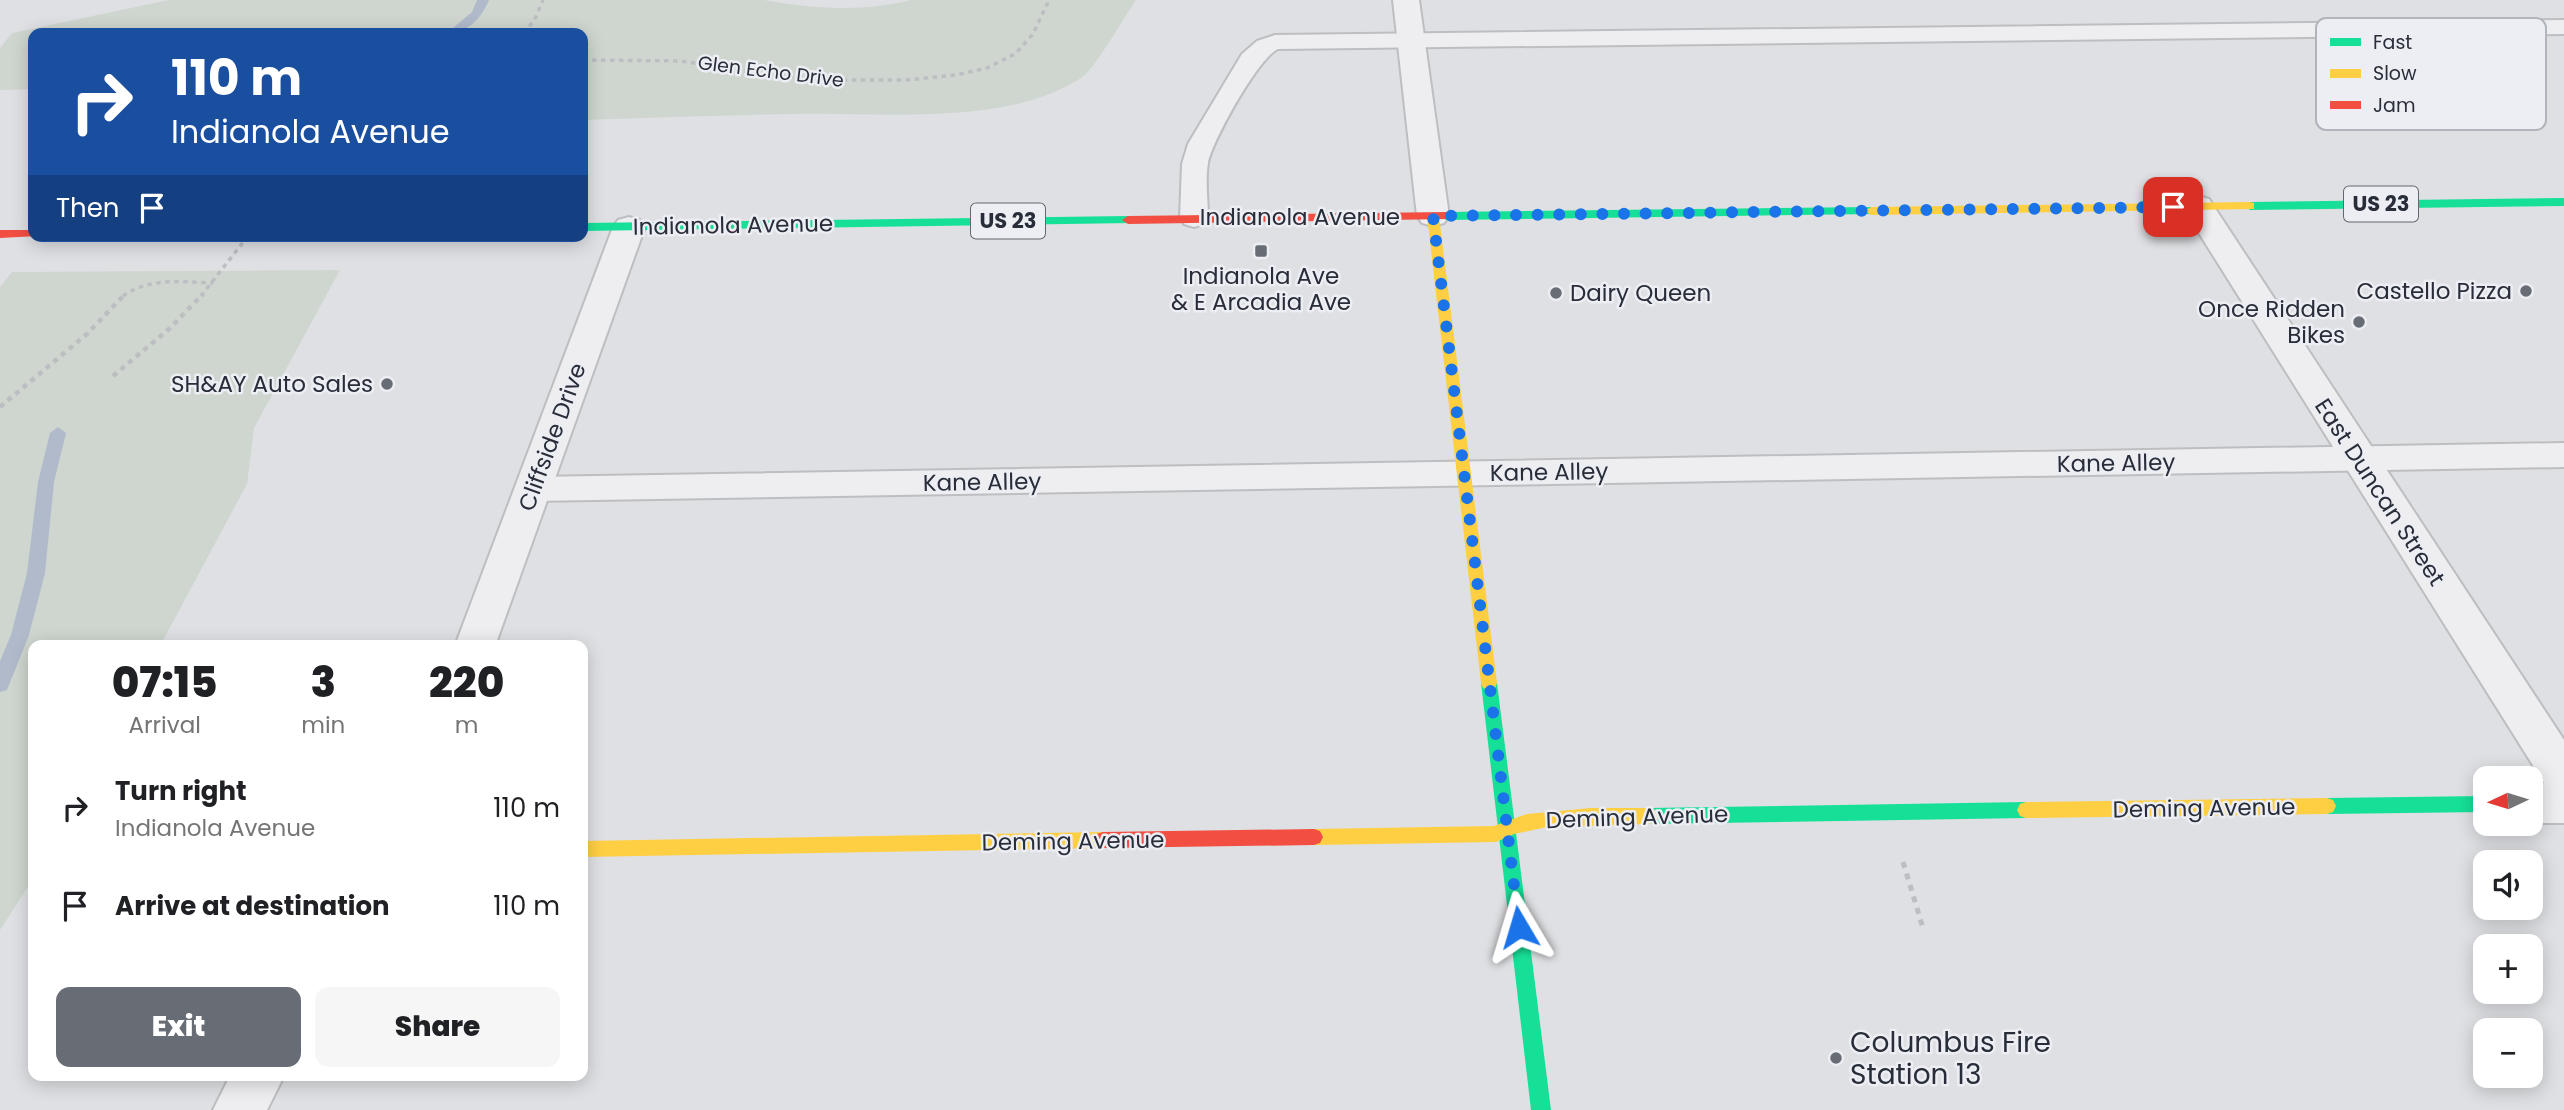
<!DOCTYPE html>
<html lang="en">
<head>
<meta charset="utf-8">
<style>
  :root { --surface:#fff; --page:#f6f6f6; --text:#202124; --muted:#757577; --accent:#686c74 }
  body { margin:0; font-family:Poppins,sans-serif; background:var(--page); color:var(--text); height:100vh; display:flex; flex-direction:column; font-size:26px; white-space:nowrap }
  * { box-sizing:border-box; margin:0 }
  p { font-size:23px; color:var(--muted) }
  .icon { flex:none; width:38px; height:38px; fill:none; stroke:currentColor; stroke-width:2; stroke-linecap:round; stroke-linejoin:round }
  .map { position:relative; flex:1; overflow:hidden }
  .drawer { position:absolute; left:28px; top:640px; width:560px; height:441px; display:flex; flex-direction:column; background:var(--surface); border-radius:14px; box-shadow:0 4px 18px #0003 }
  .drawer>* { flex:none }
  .guide { position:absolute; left:28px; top:28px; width:560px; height:214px; border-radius:14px; box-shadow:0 4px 18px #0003; background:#1a4fa0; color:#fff; overflow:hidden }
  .needle { width:46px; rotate:266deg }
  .tools { position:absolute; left:2473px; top:766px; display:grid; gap:14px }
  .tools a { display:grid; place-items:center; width:70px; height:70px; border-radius:14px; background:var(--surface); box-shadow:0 4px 18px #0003; font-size:35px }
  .pin { position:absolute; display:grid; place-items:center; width:60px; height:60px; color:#fff; margin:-30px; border-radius:14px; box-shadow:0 4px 10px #0006 }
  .me { position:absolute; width:77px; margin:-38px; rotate:353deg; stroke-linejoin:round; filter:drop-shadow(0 0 5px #0008) }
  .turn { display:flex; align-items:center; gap:24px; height:147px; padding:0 28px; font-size:32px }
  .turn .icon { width:91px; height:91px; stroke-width:2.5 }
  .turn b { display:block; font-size:49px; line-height:60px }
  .then { display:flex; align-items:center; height:66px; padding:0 28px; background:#0003; gap:14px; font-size:26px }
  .eta { display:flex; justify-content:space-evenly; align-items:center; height:119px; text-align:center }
  .eta b { font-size:42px; font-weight:800; line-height:49px }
  .primary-button { display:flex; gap:14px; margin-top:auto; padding:14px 28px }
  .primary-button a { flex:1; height:80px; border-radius:14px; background:var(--accent); color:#fff; font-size:28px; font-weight:800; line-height:80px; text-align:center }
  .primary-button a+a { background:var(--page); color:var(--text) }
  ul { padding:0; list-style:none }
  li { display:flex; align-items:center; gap:21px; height:98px; padding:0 28px }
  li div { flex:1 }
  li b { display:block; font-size:26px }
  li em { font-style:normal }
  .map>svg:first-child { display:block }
</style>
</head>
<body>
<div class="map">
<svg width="2564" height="1110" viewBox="0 0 2564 1110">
  <rect width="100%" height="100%" fill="#dfe0e3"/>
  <path fill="#ced6cf" d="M169,0H764C812,9 863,12 911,0H1136C1124,17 1095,69 1081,78C1006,127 882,112 795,114C724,115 654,118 583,120V33H33V89L0,90V48L12,33Z
    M340,270L254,428L247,484L160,646H33V879L0,930V287L12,272Z"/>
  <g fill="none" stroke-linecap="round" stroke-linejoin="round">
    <path fill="#b0bacb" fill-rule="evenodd" d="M477,0H489C481,19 468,33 447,33L472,12Z
      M58,427L66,433L54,482L45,573L29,635L7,690L0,692V661L11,635L27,573L38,482L50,433Z"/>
    <defs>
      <path id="lane" d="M2564,20V34L1278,49C1259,57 1212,141 1208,163C1205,181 1208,200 1208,218L1204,224L1194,227L1184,224L1180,218L1182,164L1188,144L1242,54L1257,41L1275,35Z
        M2564,443V467L533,501L522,498L517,489L522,480L533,477Z"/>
      <path id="street" d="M1393,0H1419L1449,216L1444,223L1433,226L1422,223L1417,216Z
        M2198,196L2209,199L2564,740V823H2530V783H2544L2182,206L2187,199Z
        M629,217L640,220L645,227L495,646H455L613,227L618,220Z
        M230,1076H284L267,1110H213Z"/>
    </defs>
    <use href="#lane" stroke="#bdbec1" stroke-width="4"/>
    <use href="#street" stroke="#bdbec1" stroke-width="4"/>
    <path stroke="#bdbec2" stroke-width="3.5" stroke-dasharray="4.5 4.5" stroke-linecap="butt" d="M523,33L534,21L543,0
      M583,60L681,61L769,75L834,80H906L956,75L987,68L1015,54L1033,34L1049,0
      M123,296C150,277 182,282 213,283
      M201,296L248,236"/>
    <path stroke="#bdbec2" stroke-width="4.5" stroke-dasharray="5 5" stroke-linecap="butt" d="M113,376L169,329L203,294
      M0,407L88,333L125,294"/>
    <path stroke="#bdbec2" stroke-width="5" stroke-dasharray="6 6" stroke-linecap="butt" d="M1903,862L1923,928"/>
    <use href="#lane" fill="#eeeef0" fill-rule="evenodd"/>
    <use href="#street" fill="#eeeef0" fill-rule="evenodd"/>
    <path fill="#16e098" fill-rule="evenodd" d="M2564,198V206L2250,210L2244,206L2250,202Z
      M1871,207L1877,211L1876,214L1446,220L1440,216L1446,212Z
      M1128,216L1133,217V223L583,231V223Z
      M1489,676L1495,678L1497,683L1551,1110H1531L1481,683L1483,678Z
      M2485,796V812L2327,814L2321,812L2318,806L2321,800L2327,798Z
      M2026,802L2032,804L2035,810L2032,816L2026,818L1649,824L1643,822L1640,816L1643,810L1649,808Z"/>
    <path fill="#ffcf43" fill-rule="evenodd" d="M2250,202L2254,203V209L1871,215L1865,211L1871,207Z
      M1433,212L1439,216L1497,683L1495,688L1489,690L1483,688L1481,683L1427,216Z
      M2327,798L2333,800L2336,806L2333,812L2327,814L2026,818L2020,816L2017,810L2020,804L2026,802Z
      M1591,808H1649L1655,810L1658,816L1655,822L1649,824L1547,827L1514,834L1496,842L1314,845L1308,843L1305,837L1308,831L1314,829L1494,826L1527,814Z
      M1103,832L1109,834L1112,840L1109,846L1103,848L583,857V841Z"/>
    <path fill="#f24e42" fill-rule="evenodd" d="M1446,212L1451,213V219L1128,224L1122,220L1128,216Z
      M0,230H33V236H38L0,238Z
      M1314,829L1320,831L1323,837L1320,843L1314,845L1103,848L1097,846L1094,840L1097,834L1103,832Z"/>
  </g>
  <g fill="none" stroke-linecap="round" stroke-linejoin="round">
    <path stroke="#1a73e8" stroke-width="12" stroke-dasharray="0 21.6" d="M1519,927L1433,216L2173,207"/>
  </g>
  <g fill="#686c74" stroke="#eceef3" stroke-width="2.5">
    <rect x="1254" y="244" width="14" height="14" rx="3.5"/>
    <circle cx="2526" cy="291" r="7"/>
    <circle cx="1556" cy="293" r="7"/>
    <circle cx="2359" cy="322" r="7"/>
    <circle cx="387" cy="384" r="7"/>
    <circle cx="1836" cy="1058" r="7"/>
  </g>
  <g text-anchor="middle" stroke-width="5" stroke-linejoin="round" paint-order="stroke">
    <g font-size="19" fill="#282d39" stroke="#eceef3">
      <text transform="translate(771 71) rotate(7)" y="7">Glen Echo Drive</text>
    </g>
    <g fill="#eceef3" stroke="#636771" stroke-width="2">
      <rect x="2344" y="186.5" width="74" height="35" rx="5"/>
      <rect x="971" y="203.5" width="74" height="35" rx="5"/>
    </g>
    <g font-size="21" font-weight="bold" fill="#282d39">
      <text x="2381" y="211">US 23</text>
      <text x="1008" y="228">US 23</text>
    </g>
    <g font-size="23" fill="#282d39" stroke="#eceef3">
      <text x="1300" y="225">Indianola Avenue</text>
      <text transform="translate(733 225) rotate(-1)" y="8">Indianola Avenue</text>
      <text transform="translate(552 437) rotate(-70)" y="8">Cliffside Drive</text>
      <text transform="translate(2116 463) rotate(-1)" y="8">Kane Alley</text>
      <text transform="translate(1549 472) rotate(-1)" y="8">Kane Alley</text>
      <text transform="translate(982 482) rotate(-1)" y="8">Kane Alley</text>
      <text transform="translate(2380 492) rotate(57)" y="8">East Duncan Street</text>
      <text transform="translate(2204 808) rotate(-1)" y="8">Deming Avenue</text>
      <text transform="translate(1637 817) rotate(-2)" y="8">Deming Avenue</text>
      <text transform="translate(1073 841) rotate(-1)" y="8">Deming Avenue</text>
    </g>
    <g font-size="23" fill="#282d39" stroke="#eceef3" text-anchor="end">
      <text x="1261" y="284" text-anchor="middle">Indianola Ave<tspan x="1261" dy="26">&amp; E Arcadia Ave</tspan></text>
      <text x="2512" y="299">Castello Pizza</text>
      <text x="1570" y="301" text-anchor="start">Dairy Queen</text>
      <text x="2345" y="317">Once Ridden<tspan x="2345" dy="26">Bikes</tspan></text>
      <text x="373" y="392">SH&amp;AY Auto Sales</text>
    </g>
    <g font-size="28" fill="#282d39" stroke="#eceef3" text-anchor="start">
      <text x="1850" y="1052">Columbus Fire<tspan x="1850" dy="32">Station 13</tspan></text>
    </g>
  </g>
  <rect x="2316" y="18" width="230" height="112" rx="10" fill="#eceef3" stroke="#b1b4bb" stroke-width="2"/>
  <rect x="2330" y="38" width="31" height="8" fill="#16e098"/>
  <rect x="2330" y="69" width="31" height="9" fill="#ffcf43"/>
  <rect x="2330" y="101" width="31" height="8" fill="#f24e42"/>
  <g font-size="19" fill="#282d39">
    <text x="2373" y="49">Fast</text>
    <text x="2373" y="80">Slow</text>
    <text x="2373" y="112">Jam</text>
  </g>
</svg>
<div class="tools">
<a><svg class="needle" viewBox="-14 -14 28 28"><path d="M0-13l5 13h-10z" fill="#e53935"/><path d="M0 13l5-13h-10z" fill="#757577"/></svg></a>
<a><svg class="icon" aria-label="sound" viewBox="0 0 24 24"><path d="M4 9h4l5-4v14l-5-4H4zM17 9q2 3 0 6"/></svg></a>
<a>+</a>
<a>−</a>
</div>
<div class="pin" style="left:2173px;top:207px;background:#d93025"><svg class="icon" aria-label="arrive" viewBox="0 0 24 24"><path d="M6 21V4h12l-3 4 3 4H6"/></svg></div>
<svg class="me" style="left:1519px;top:927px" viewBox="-20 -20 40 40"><path d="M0-17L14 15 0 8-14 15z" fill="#1a73e8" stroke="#fff" stroke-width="4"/></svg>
<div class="guide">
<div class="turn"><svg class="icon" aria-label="right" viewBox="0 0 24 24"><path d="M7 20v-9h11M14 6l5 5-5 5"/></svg><div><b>110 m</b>Indianola Avenue</div></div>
<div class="then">Then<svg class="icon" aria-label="arrive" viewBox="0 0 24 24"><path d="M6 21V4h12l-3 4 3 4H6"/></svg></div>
</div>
<section class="drawer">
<div class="eta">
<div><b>07:15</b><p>Arrival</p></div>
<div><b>3</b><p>min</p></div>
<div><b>220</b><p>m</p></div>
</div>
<ul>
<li><svg class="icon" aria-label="right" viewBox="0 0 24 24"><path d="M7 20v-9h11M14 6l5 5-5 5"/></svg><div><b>Turn right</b><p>Indianola Avenue</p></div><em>110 m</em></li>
<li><svg class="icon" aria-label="arrive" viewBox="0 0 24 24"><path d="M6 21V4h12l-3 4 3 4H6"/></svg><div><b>Arrive at destination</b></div><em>110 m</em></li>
</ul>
<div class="primary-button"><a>Exit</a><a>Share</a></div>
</section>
</div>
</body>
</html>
